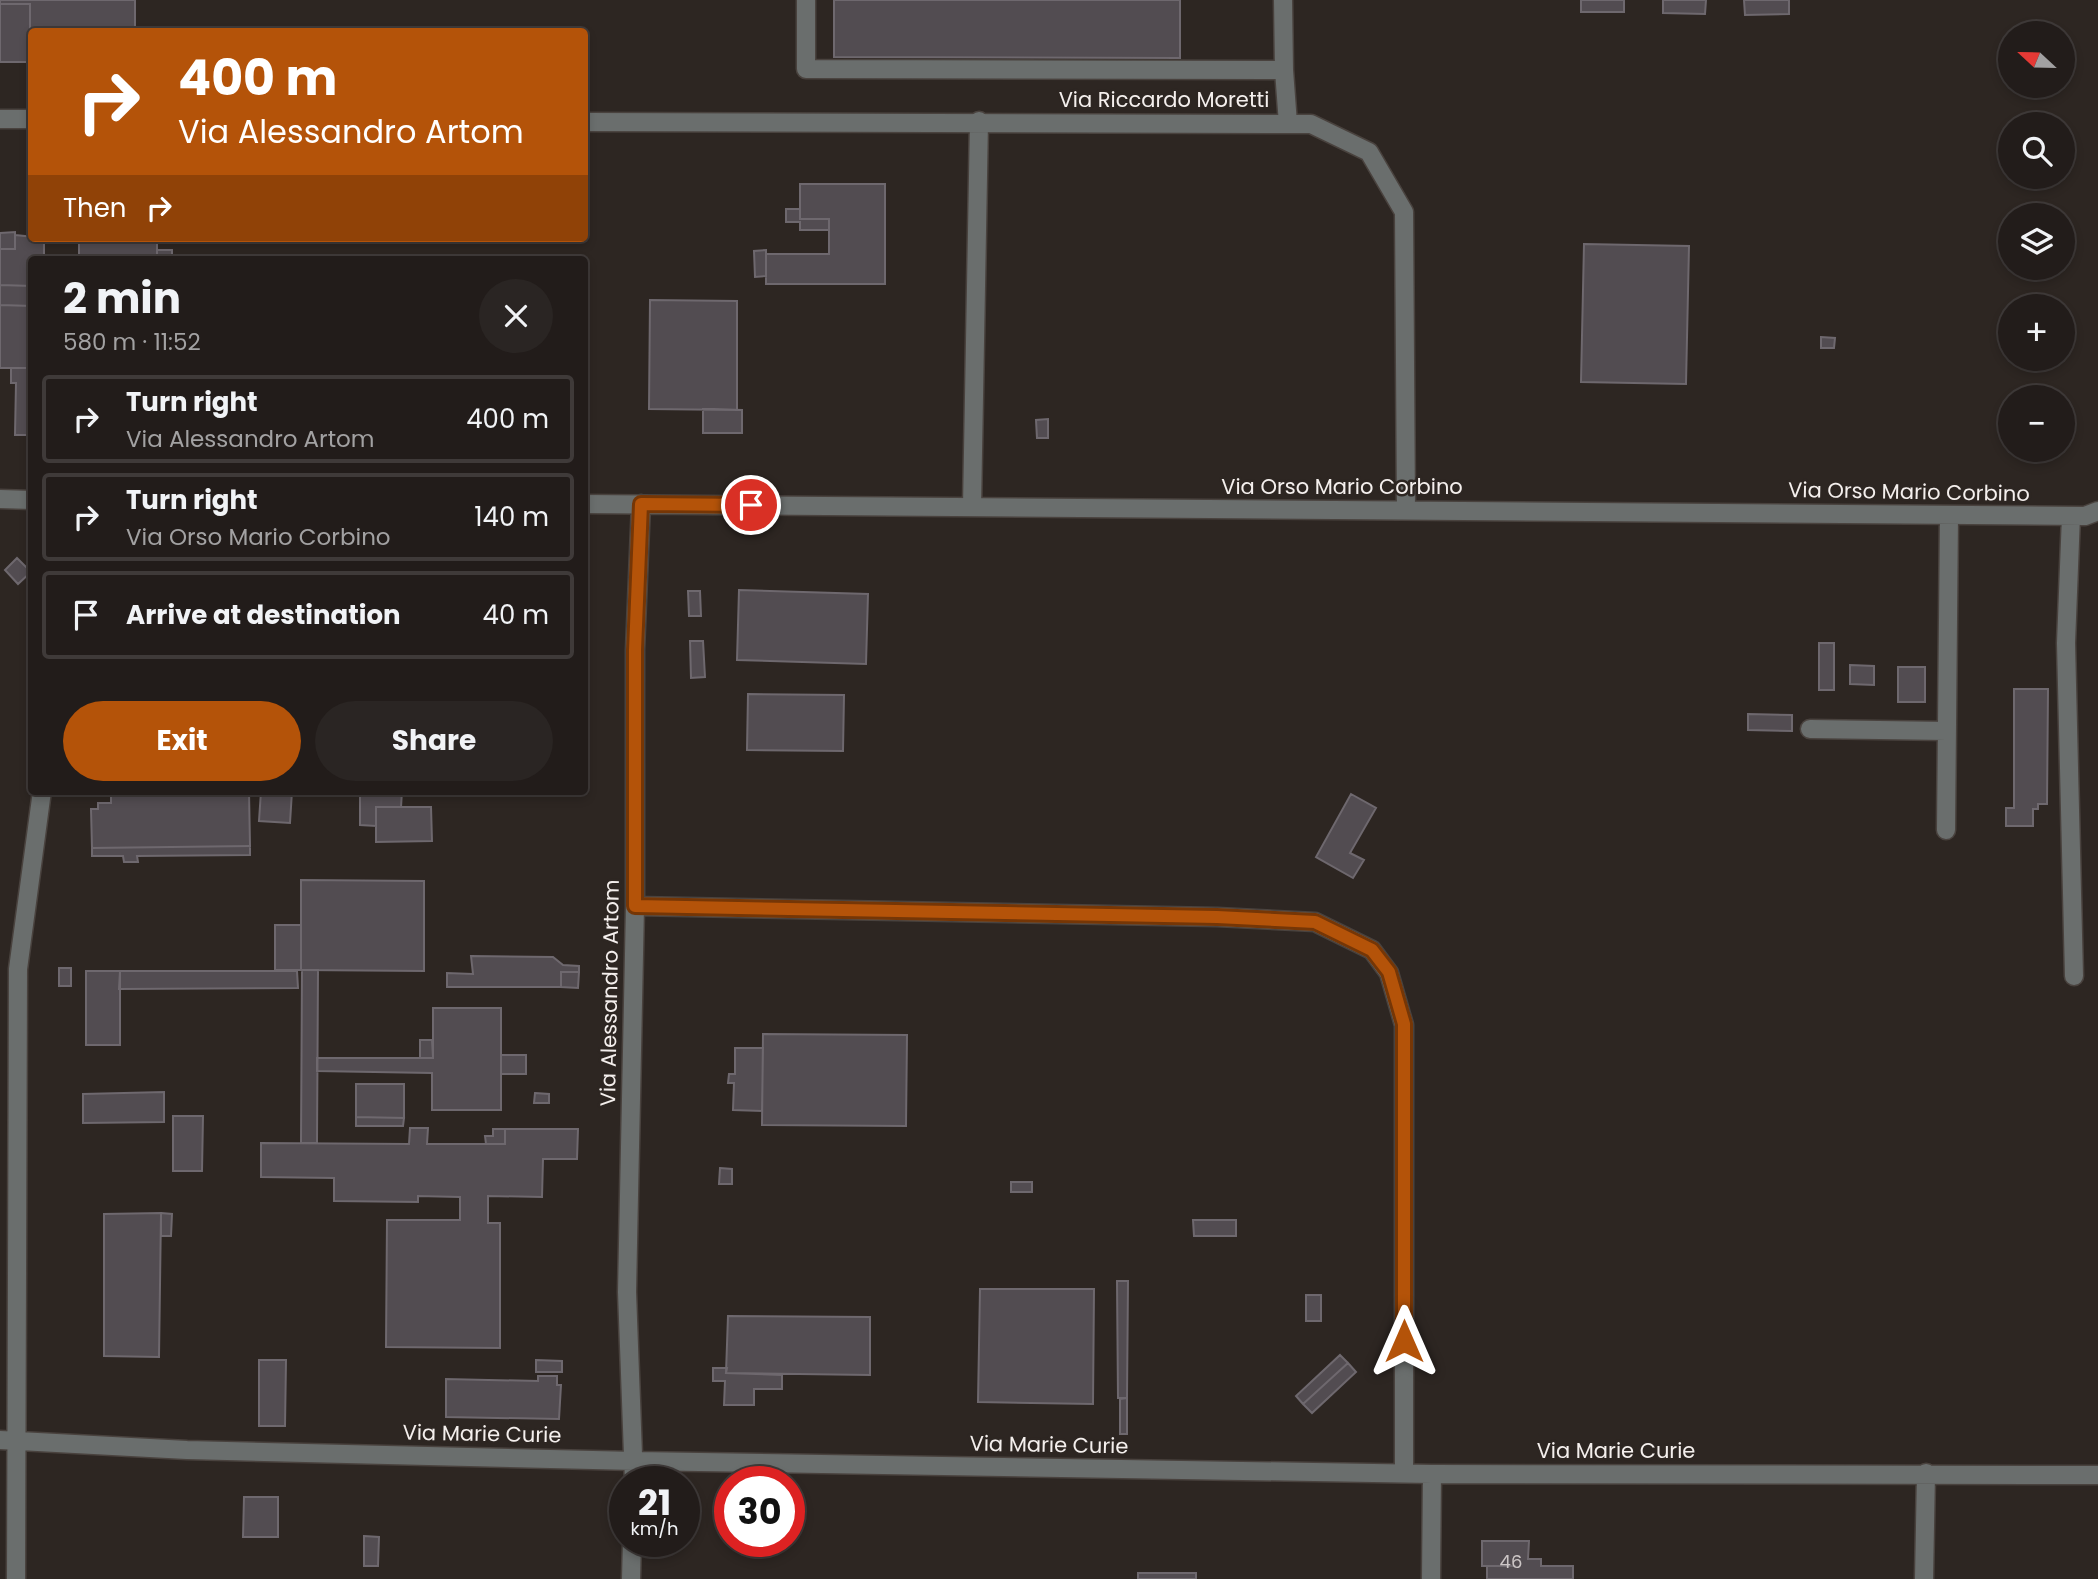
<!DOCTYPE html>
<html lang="en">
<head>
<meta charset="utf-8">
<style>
  :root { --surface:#221c1a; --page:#2a2523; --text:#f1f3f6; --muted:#a2a1a2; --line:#3f3a39; --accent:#b45309 }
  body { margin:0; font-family:Poppins,sans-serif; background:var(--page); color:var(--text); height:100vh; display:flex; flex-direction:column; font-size:26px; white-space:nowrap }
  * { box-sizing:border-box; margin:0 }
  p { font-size:23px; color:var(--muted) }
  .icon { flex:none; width:38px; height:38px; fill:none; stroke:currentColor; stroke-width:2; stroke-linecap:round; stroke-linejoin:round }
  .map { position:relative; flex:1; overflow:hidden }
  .sheet { position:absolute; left:28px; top:256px; width:560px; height:539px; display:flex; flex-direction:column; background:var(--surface); border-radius:7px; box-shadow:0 4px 10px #0003,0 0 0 2px var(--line) }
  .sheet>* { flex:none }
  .banner { position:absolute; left:28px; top:28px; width:560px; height:214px; border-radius:7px; box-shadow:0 4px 10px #0003,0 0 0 2px var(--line); background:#b45309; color:#fff; overflow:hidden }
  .needle { width:46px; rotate:292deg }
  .controls { position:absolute; left:1998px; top:21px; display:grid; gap:14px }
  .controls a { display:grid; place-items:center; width:77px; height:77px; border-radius:50%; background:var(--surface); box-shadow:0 4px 10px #0003,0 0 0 2px var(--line); font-size:35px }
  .speed { position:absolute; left:609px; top:1466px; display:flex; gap:14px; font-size:35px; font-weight:700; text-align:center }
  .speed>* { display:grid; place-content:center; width:91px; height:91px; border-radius:50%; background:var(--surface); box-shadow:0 4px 10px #0003,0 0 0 2px var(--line); line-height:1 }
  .speed small { font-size:18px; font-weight:400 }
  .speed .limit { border:10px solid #d22; background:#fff; color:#111 }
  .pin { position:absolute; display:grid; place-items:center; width:60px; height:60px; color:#fff; margin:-30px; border:4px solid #fff; border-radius:50%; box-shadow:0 2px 7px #0007 }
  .me { position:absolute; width:77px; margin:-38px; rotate:0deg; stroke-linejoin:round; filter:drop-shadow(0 0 5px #0008) }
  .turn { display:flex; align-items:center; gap:24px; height:147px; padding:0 35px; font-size:32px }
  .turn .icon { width:91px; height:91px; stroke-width:2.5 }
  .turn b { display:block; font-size:49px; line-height:60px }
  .then { display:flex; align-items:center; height:66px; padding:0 35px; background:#0003; gap:14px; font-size:26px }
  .round { display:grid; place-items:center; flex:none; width:74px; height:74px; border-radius:37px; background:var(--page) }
  .summary { display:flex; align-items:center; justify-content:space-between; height:119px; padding:0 35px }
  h1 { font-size:42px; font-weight:700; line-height:52px }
  .primary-button { display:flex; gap:14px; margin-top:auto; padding:14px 35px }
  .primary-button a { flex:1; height:80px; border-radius:42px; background:var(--accent); color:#fff; font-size:28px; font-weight:700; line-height:80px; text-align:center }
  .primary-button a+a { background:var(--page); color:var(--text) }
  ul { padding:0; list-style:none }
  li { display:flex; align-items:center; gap:21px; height:88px; margin:0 14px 10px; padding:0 21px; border:4px solid var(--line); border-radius:7px }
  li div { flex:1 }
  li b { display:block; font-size:26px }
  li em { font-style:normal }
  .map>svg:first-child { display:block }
</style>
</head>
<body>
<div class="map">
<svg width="2098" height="1579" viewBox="0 0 2098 1579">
  <rect width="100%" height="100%" fill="#2d2622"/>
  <path fill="#524c51" stroke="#6e686e" stroke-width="2" d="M0,0H135V32H32L30,62V4H0Z
    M834,0H1180V58L834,57Z
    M1581,0H1624V12H1581Z
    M1663,0H1706L1705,14L1663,13Z
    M1744,0H1789V14L1745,15Z
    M0,4H30V62H0Z
    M800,184H885V284H766V254H829V219H800Z
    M786,209H800V219H829V230H800V222H786Z
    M15,232V249H0V233Z
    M15,235L44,238V259H32V286L0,285V249H15Z
    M79,238H157V259H79Z
    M1584,244L1689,246L1686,384L1581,382Z
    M157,250H172V259H157Z
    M766,250V276L755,277L754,251Z
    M0,285L32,286V306L0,305Z
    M650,300L737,301V410L649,409Z
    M0,305L32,306V368H0Z
    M1821,337L1835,338L1834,348H1821Z
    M11,368H32V435H15L16,383H11Z
    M703,409L742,410V433H703Z
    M1048,419V438H1037L1036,420Z
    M17,558L31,572L18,584L5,570Z
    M739,590L868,594L866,664L737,660Z
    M688,591H700L701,616H689Z
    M690,641H703L705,677L691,678Z
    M1819,643H1834V690H1819Z
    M1850,665L1874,666V685L1850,684Z
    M1898,667H1925V702H1898Z
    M2014,689H2048L2047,804H2038V809H2033V826H2006V808H2014Z
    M748,694L844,695L843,751L747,750Z
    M1748,714L1792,715V731L1748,730Z
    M111,791H249L250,846L92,848L91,809H98V803H111Z
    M261,791H292L290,823L259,821Z
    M360,791H402L401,807H376V826L360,825Z
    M1351,794L1376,808L1350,853L1364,860L1353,878L1316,857Z
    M376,807H431L432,841L376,842Z
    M250,846V855L137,856L138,862H124L123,856H92V848Z
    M301,880L424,881V971L301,970Z
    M275,925H301V970H275Z
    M471,956L553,957L563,965L579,966V972H561V987H447V973L473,974Z
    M59,968H71V986H59Z
    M302,970H318L317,1143H301Z
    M86,971H120V1045H86Z
    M120,971H297L298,988L119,989Z
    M561,972H579L578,988L561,987Z
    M433,1008H501V1110H432V1073L317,1071V1058H433Z
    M763,1034L907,1035L906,1126L762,1125Z
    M420,1040H432L433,1058H420Z
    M735,1048H763L762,1111L733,1110L734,1083H728L729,1074H735Z
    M501,1055H526V1074H501Z
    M356,1084H404V1118L356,1117Z
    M164,1092V1122L83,1123V1094Z
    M535,1093L549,1094V1103H534Z
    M173,1116H203L202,1171H173Z
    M356,1117L404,1118L403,1126H356Z
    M410,1128H428L427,1144H505V1129H578L577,1159H543L542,1197L488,1196V1223H500V1348L386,1347L387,1220H460V1197L418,1196V1202L334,1201V1178L261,1177V1143L409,1144Z
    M493,1129H505V1144H486L485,1136H493Z
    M720,1168L732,1169V1184H719Z
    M1011,1182H1032V1192H1011Z
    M161,1213L172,1214L171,1236H161Z
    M161,1213L159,1357L104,1356V1214Z
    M1193,1220H1236V1236H1194Z
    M1117,1281H1128L1127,1398H1118Z
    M980,1289H1094L1093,1404L978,1402Z
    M1306,1295H1321V1321H1306Z
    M728,1316L870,1317V1375L726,1373Z
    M1340,1355L1348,1363L1303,1404L1296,1396Z
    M259,1360H286L285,1426H259Z
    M536,1360L562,1361V1372H536Z
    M1348,1363L1356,1372L1312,1413L1303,1404Z
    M713,1368H727L726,1373L782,1375V1389H754V1405H724L725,1381H713Z
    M538,1376H557V1385H561L559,1419L446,1417V1379L538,1381Z
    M1127,1398V1434H1120V1399Z
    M244,1497H278V1537H243Z
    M364,1536L379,1537L378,1566H364Z
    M1482,1541H1529L1528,1559H1541V1566H1573V1579H1487V1566H1516H1482Z
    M1138,1573H1196V1579H1138Z"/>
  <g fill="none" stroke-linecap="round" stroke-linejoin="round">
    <defs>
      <path id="minor" d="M806,0V69L1284,70
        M1283,0L1284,70L1288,124
        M0,119H32
        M584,122L1311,124L1369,152L1404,212L1406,510
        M0,499L32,500
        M584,504L2085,516L2098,511
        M972,507L979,121
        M2071,516L2066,643L2074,976
        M1810,729L1947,731
        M1946,830L1949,515
        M635,906L1217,917L1315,922L1372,950L1389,973L1404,1025V1473
        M0,1440L187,1450L635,1461L1432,1474L2098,1475
        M634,1482L627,1292L635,906V650L641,504
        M16,1579L18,969L42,791
        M631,1579L632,1542
        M1431,1579L1432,1474
        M1924,1579L1926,1473"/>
    </defs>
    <use href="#minor" stroke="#49423e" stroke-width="21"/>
    <use href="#minor" stroke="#6a6e6d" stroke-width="18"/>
  </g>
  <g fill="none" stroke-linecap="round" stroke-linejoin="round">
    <defs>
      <path id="route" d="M751,505L641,504L635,650V906L1217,917L1315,922L1372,950L1389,972L1404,1024V1341"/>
    </defs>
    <use href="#route" stroke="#753606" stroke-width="18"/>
    <use href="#route" stroke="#b45309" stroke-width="12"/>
  </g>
  <g text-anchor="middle" stroke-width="5" stroke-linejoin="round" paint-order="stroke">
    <g font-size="18" fill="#ccc6c6">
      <text x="1511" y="1568">46</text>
    </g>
    <g font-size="21" fill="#f4efed" stroke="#2d2622">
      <text x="1164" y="107">Via Riccardo Moretti</text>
      <text x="1342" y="494">Via Orso Mario Corbino</text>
      <text transform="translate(1909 492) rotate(1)" y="7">Via Orso Mario Corbino</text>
      <text transform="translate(610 993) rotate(-89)" y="7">Via Alessandro Artom</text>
      <text transform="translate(482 1434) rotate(1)" y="7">Via Marie Curie</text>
      <text transform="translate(1049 1445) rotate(1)" y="7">Via Marie Curie</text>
      <text x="1616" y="1458">Via Marie Curie</text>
    </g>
  </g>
</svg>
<div class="controls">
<a><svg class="needle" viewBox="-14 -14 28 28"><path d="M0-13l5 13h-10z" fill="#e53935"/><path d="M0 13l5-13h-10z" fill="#a2a1a2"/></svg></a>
<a><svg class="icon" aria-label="search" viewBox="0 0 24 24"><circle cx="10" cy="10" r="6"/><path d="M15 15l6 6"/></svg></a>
<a><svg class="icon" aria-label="layers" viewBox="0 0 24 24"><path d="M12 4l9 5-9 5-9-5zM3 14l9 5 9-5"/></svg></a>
<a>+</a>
<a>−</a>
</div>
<div class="speed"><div>21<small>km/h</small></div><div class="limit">30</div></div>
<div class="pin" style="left:751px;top:505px;background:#d93025"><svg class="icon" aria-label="arrive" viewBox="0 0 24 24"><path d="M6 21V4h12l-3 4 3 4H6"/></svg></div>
<svg class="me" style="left:1404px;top:1341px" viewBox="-20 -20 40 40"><path d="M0-17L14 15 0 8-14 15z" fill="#b45309" stroke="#fff" stroke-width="4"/></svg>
<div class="banner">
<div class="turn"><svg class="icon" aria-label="right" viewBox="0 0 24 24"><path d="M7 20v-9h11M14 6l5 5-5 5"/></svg><div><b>400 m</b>Via Alessandro Artom</div></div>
<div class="then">Then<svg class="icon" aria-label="right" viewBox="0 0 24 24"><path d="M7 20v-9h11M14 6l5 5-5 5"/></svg></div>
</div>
<section class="sheet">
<div class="summary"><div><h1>2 min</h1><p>580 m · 11:52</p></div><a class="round"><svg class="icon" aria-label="close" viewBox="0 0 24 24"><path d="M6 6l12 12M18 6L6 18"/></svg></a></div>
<ul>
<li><svg class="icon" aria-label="right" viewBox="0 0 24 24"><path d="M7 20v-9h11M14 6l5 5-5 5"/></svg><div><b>Turn right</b><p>Via Alessandro Artom</p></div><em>400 m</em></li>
<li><svg class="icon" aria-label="right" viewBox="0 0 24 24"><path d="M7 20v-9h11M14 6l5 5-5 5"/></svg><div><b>Turn right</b><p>Via Orso Mario Corbino</p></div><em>140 m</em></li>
<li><svg class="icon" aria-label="arrive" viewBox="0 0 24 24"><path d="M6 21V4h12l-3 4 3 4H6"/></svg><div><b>Arrive at destination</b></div><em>40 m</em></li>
</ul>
<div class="primary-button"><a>Exit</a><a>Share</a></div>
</section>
</div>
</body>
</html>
